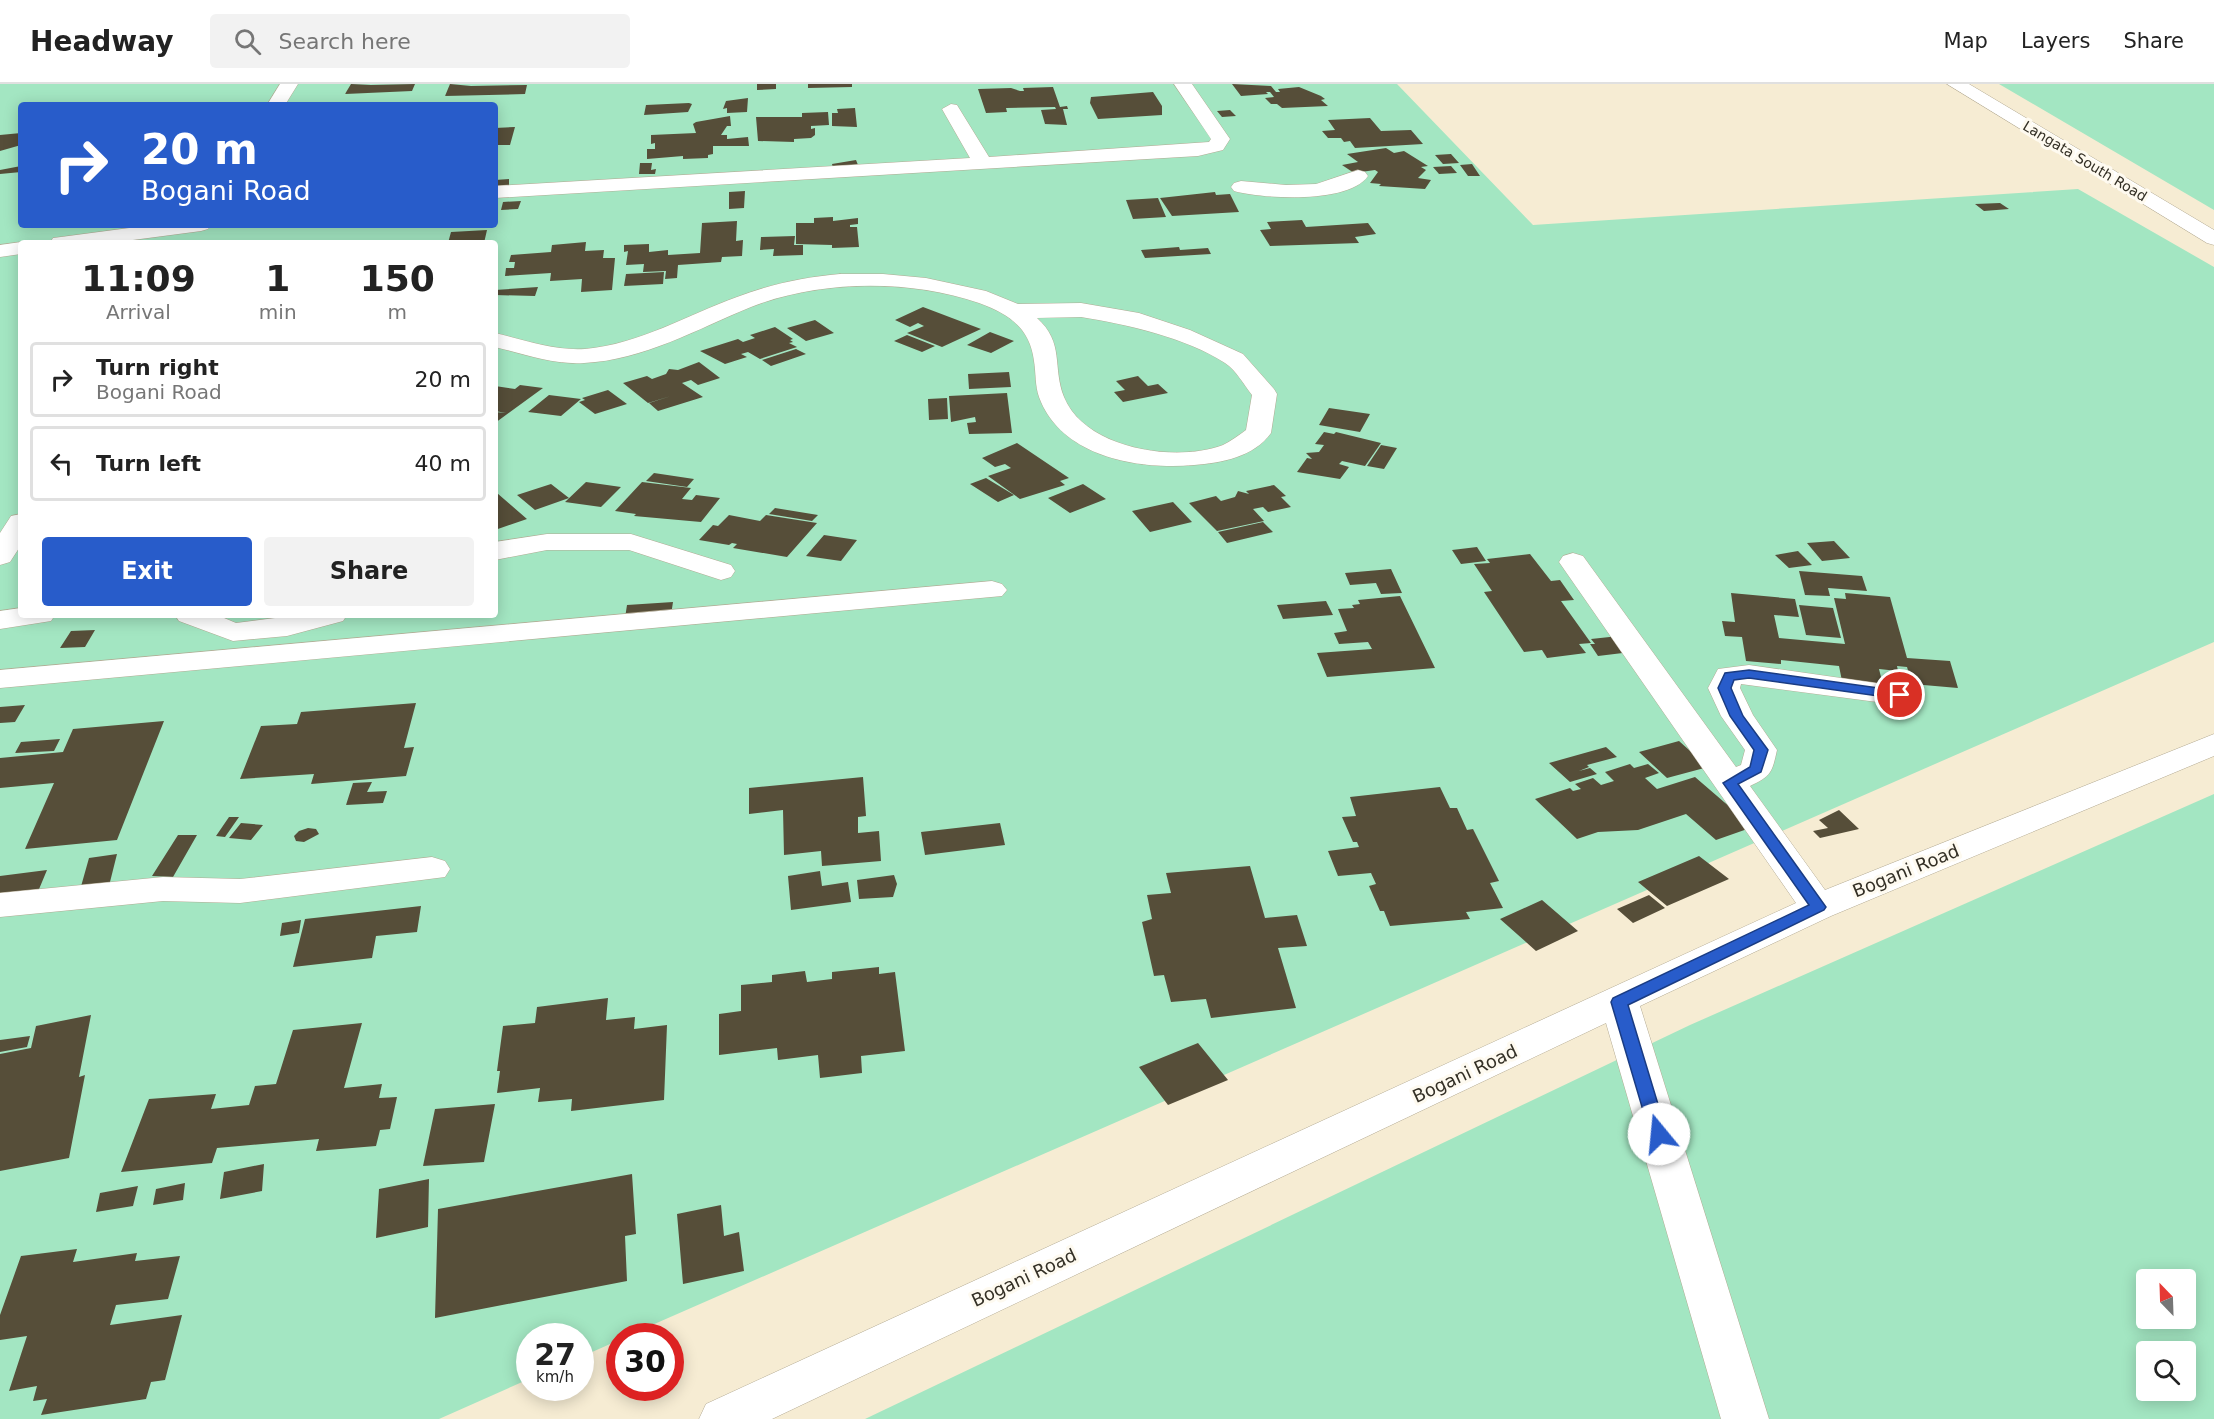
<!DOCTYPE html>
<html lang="en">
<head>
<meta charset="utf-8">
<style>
  :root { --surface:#fff; --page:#f2f2f2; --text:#222; --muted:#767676; --line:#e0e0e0; --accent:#285cca }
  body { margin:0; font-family:"DejaVu Sans",sans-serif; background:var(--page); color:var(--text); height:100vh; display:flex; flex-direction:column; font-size:22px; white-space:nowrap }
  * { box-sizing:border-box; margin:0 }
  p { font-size:20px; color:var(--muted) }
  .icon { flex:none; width:33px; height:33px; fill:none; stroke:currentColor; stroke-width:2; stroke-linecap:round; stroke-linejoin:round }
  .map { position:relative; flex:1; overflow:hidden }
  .sheet { position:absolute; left:18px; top:156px; width:480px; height:378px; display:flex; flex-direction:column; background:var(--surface); border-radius:6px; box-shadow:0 3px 15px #0003 }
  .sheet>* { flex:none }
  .banner { position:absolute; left:18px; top:18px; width:480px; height:126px; border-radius:6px; box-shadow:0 3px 15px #0003; background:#285cca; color:#fff; overflow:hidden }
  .needle { width:39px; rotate:337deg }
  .controls { position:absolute; left:2136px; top:1185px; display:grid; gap:12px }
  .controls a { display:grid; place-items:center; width:60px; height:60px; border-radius:6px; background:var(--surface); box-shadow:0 3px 15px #0003; font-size:30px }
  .speed { position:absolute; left:516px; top:1239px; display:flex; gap:12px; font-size:30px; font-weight:700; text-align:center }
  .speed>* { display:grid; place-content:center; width:78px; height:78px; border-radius:50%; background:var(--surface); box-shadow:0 3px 15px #0003; line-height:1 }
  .speed small { font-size:15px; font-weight:400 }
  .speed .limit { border:9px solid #d22; background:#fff; color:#111 }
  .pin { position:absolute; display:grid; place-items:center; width:51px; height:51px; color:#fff; margin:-26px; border:3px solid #fff; border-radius:50%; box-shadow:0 2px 6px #0007 }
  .me { position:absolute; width:66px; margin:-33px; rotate:343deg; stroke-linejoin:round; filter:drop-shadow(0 0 4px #0008) }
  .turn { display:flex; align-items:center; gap:21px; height:126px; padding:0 24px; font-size:27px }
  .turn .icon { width:78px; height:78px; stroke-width:2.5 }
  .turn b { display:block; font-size:42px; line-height:51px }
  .eta { display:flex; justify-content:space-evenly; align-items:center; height:102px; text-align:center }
  .eta b { font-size:36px; font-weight:800; line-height:42px }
  .cta { display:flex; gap:12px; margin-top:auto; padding:12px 24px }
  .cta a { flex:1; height:69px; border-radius:6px; background:var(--accent); color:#fff; font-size:24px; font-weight:800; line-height:69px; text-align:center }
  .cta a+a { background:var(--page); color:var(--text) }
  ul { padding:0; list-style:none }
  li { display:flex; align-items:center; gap:18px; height:75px; margin:0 12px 9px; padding:0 12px; border:3px solid var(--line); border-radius:6px }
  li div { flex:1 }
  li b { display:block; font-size:22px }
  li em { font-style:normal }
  header { display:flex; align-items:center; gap:36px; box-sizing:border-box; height:84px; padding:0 30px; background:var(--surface); border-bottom:2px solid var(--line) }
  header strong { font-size:28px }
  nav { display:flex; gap:33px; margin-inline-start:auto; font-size:21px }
  .search { width:420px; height:54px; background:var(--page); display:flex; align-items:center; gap:15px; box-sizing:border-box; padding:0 21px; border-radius:6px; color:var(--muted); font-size:22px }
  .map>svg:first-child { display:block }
</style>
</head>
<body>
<header>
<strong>Headway</strong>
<div class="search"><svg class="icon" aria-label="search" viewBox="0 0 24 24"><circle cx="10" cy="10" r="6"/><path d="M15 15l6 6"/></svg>Search here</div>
<nav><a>Map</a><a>Layers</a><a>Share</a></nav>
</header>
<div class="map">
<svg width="2214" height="1335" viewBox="0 0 2214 1335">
  <rect width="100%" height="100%" fill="#f6ecd3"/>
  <path fill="#a3e6c2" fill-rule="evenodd" d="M0,0H1397L1533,141L2078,105L2214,183V558L627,1252H620L619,1256L581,1273L580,1252H530L529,1295L439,1335H0ZM21,21H495V141H21ZM21,159H495V531H21Z
    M1999,0H2214V126Z
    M2214,710V1335H865L1690,941ZM2146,1196H2186V1234H2146ZM2146,1268H2186V1306H2146Z"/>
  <path fill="#564e39" d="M351,0L371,1L415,0L412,7L345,10Z
    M450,0L471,2L527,1L525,10L445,12Z
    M757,0H776V5L757,6Z
    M808,0H852V3L808,4Z
    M1232,0L1271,2L1276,8H1280L1278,5L1299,3L1321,12L1325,15L1321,16L1328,22L1282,24L1277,20H1271L1265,14L1274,13L1270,8H1266L1268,10L1241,12Z
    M1053,3L1060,23L1067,22L1068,25H1063L1067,41L1045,40L1041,26L1056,25L1055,23L1006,24L1007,28L986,29L978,5L1011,4L1020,7H1024L1023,4Z
    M1153,8L1162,22V31L1098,35L1090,19L1091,13Z
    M748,14L747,28L727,29V24L723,25L726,17Z
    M689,19L692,20L688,28L644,31L646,21Z
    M855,24L857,43L832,42V29H838L837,25Z
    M1230,26L1236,32L1222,33L1217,27Z
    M828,28L829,41L811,42V45L815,44V51L811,54L794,55V58L758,57L756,33H802V29Z
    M730,32L731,42H727L721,51H727V55L748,53L749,62H713V70L708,71V74L683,75V72L647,75V65H655V59L651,60V51L696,49L693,40L696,38Z
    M1370,34L1381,47L1411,46L1423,60L1355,64L1350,57L1344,58L1341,54H1328L1322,47L1335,46L1328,36Z
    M515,43L510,61H495V44Z
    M21,49V61L0,67V51Z
    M1386,64L1394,69L1404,67L1428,82L1421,83L1426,86L1418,94L1431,96L1425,105L1379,102L1381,100L1370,99L1378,88L1375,86L1354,89L1342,81L1358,78L1347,70Z
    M1451,70L1459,79L1443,80L1435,71Z
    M856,76L858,81L833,84L832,80Z
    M640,79H652L651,86L656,85L655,90H639Z
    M1472,80L1480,92H1468L1460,81Z
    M21,82V88L0,90V86Z
    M1451,82L1457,89L1439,90L1433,83Z
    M509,95V103L495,104V96Z
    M745,107L744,124L729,125V108Z
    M1215,108L1216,111L1230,110L1239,128L1172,132L1160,114Z
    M1158,114L1166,133L1133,135L1126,116Z
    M521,117L518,125L501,126L503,118Z
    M2000,119L2009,125L1984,127L1975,120Z
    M833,133V137L858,134V140L850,141V143H857L859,163L832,164V161L796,160V139H814V134Z
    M1302,136L1306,143L1368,139L1376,150L1355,153L1359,159L1270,162L1260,146L1271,145L1267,138Z
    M737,137L736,157L743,156L742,172L722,173L721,178L678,181L677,194L665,195L666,187L643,188L644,180L626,181L628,167L624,168V161L649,160V168L668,166V171L700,169L702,139Z
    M487,146L484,159H448L451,148Z
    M795,152L794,161H803V171L773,172L774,165L760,166L761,153Z
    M586,158L585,167L604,166L603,174H615L612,206L581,208L582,195L550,197L551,189L505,192L506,184H514L515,178H509L511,171L551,168L552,161Z
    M1179,163L1180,166L1208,164L1211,170L1145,174L1141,166Z
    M664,188L663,200L624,202L626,190Z
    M538,203L535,212L495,211V206Z
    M923,223L981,245L942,263L907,249L924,242L918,239L910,243L895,236Z
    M815,236L834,249L806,257L787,244Z
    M775,243L793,255L790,256L793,258L789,259L797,263L760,275L748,268L741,270L747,273L725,280L700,267L738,255L743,258L755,254L750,251Z
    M990,248L1014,257L991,269L967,261Z
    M907,251L935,262L922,268L894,257Z
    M796,265L806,270L771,282L762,276Z
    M699,278L720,294L698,301L691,296L682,299L703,313L658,327L649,319L671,312L648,319L623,299L647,292L652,295L666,290L669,285L678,286Z
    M1009,288L1011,303L969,305L968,290Z
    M1138,292L1148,302L1158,300L1168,309L1123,318L1114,308L1125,306L1116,297Z
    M520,301L543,304L495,339V328L506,329L495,327V302L515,305Z
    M608,306L627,320L595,330L579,318L585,316L582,314Z
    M1007,309L1012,349L969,350L967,339L976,338L975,333L951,338L949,312Z
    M549,311L581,315L561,332L528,328Z
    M947,314L948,335L929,336L928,315Z
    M1329,324L1370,330L1360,348L1319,341Z
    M1324,348L1334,350L1336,348L1381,359L1365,382L1342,377L1339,380L1349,383L1340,395L1297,388L1307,374L1312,375L1306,369L1319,368L1324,361L1315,360Z
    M1017,359L1069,394L1060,397L1065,401L1020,415L988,392L1011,384L1005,380L995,383L982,374Z
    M1381,361L1397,364L1384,385L1367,382Z
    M654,389L694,395L687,403L646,397Z
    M986,394L1014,411L998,418L970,400Z
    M586,398L621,403L601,423L565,418Z
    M642,398L691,404L682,415L692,416L696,411L720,414L701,438L634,432L636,430L615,427Z
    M551,400L569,414L535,426L517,411Z
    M1083,400L1106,415L1070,429L1048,414Z
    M1274,401L1286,412L1281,413L1291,423L1268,428L1263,423L1253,425L1264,437L1217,447L1189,419L1216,412L1221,417L1235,413L1238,407L1249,410L1246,407Z
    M495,409H497L527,435L495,446Z
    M1173,418L1192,438L1150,448L1132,427Z
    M775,424L818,431L812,437L769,430Z
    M729,431L760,437L766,431L817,439L787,473L733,464L737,460L732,459L729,461L699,456L713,441L718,442Z
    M1263,438L1273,448L1227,459L1218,448Z
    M824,451L857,456L841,477L806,472Z
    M1834,457L1850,474L1822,477L1807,459Z
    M1477,463L1486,477L1461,480L1452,466Z
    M1798,467L1812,481L1789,484L1775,471Z
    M1530,470L1551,497L1560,496L1574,516L1561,517L1591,559L1579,560L1586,569L1547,574L1542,566L1524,568L1484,508L1492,507L1474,480L1490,479L1487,475Z
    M1391,485L1402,509L1381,510L1376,499L1350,501L1345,489Z
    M1799,487L1862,492L1867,507L1828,504L1830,512L1805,511Z
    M1731,509L1795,515L1799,533L1774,531L1779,554L1845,560L1834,514L1846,515L1845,509L1890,513L1907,574L1950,577L1958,604L1912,600L1907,583L1897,582L1898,587L1879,585L1883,601L1842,597L1839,582L1781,576V580L1746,577L1742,553L1725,552L1722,537L1735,538Z
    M1400,512L1435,584L1327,593L1317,569L1372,565L1368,558L1339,560L1334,549L1347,547L1338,525L1354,524L1352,521L1360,520L1358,516Z
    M1326,517L1333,531L1283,535L1277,521Z
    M673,518L671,531L625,534L627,521Z
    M1799,521L1833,524L1841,554L1806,551Z
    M95,546L85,563L60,564L71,547Z
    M1619,552L1631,568L1598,572L1590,560H1595L1591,555Z
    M416,619L404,664L414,663L406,692L311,700L314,690L240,695L261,642L297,640L301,628Z
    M25,621L15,638L0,639V623Z
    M164,637L117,756L25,765L54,699L0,704V674L63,668L73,645Z
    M60,655L54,667L15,669L21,658Z
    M1679,657L1708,683L1667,694L1639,668Z
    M1606,663L1617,673L1587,681L1589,683L1579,687L1590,684L1597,690L1570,698L1549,679Z
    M1630,680L1634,684L1648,680L1659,689L1645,694L1657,705L1695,693L1753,743L1716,756L1686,730L1638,746L1598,748L1577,755L1535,715L1570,704L1573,707L1581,705L1575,700L1593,694L1601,701L1614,697L1605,688Z
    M863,693L866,732L858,733V749L879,747L881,777L822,782L821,767L784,771L783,726L749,730V704Z
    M372,698L367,708L387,707L383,719L346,721L353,699Z
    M1440,703L1450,724H1457L1467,746L1473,745L1499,797L1490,799L1503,824L1466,828L1470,835L1390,842L1384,827H1380L1369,802L1376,800L1371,789L1338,792L1328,767L1359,763L1357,758H1353L1342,733L1356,732L1350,713Z
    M1839,726L1859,745L1820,754L1813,747L1828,744L1819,736Z
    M229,733H239L225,753L216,752Z
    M241,739L263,741L251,756L229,754Z
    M1000,739L1005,761L925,771L921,748Z
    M308,744L316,745L319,750L304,758L296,757L294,752L299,747Z
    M178,751H197L173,793L152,792Z
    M117,770L109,802L80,806L89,774Z
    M1699,772L1729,795L1667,822L1638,798Z
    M1250,782L1265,834L1297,831L1307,862L1278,864L1296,924L1211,934L1206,915L1171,918L1164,891L1154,892L1142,838L1152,835L1147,811L1171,809L1166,789Z
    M47,786L37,810L0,814V792Z
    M820,787L822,802L848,798L851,818L791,826L788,792Z
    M894,791L897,800L893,813L859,815L857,796Z
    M1649,811L1665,824L1633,839L1617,825Z
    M1542,816L1578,847L1536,867L1500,835Z
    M421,822L417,848L376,852L372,874L293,883L305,835Z
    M301,836L299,849L280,852L282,839Z
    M879,883V890L895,888L905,967L861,972L862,989L820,994L818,971L778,976L777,964L719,971V930L741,927V901L772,898V891L805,887L807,898L832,895V888Z
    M608,914L606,936L635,933L634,945L667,941L664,1016L571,1027L572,1015L538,1018L540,1004L497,1009L500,987H497L503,942L535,939L537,923Z
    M91,931L79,993L85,991L69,1074L0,1087V970L31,964L36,942Z
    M362,939L344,1004L382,1000L379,1014L397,1013L390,1045L380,1046L376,1062L316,1067L319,1055L217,1064L212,1079L121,1088L149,1015L216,1010L211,1025L249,1021L255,1002L276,1000L293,946Z
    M30,952L27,963L0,968V956Z
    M1198,959L1228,996L1168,1021L1139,983Z
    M495,1020L484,1078L423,1082L435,1025Z
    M264,1080L262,1107L220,1115L224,1088Z
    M632,1090L636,1150L625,1152L627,1197L435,1234L438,1125Z
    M429,1095L428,1143L376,1154L379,1105Z
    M185,1099L183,1116L153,1121L156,1105Z
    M138,1102L133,1122L96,1128L100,1109Z
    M721,1121L724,1152L739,1148L744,1187L683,1200L677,1130Z
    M77,1165L73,1178L137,1169L135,1177L180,1172L168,1215L116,1221L110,1241L182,1231L165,1296L151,1298L146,1315L41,1331L47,1315L33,1317L37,1302L9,1307L27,1252L0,1256V1231L21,1172Z"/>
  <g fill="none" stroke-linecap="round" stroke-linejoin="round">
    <defs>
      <path id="minor" d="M280,0H298L285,21H267Z
        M1174,0H1192L1230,55L1223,66L1198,72L495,114V102L970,74L942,25L951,20L957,21L989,73L1209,58L1211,55Z
        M1947,0H1969L2214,146V161L2207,159Z
        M1358,86L1365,88L1368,92C1349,120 1263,115 1234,107L1231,103L1234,99L1241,97L1286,101L1316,100Z
        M152,141H211L208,145L201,147L110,159H50L53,154L61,153Z
        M21,158L27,159H21V170L0,173V161Z
        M840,190H883L926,194L986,207L1018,220L1081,219L1139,229L1190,246L1243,270L1274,305L1277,310L1271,349C1254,373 1221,379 1194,381C1138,386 1061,373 1039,313C1035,302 1036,289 1034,277C1030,244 1009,230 979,219C909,195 820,196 751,223C697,245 644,276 584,279C554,281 524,270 495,263V249C524,256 555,267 585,265C640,260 687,231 737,213C771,200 805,193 840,190ZM1081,233C1126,240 1187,254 1225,279C1236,286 1244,301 1252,311L1246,346C1239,351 1231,357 1223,361C1176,379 1085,365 1064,313C1052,283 1065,259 1037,234Z
        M21,430V461L10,478L0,481V449L11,432Z
        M547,450H631L731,481L735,487L731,493L721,496L629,466H547L495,476V458Z
        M1573,469L1583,472L1736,683L1741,681L1745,666L1721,632L1708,604L1718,585L1749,581L1911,604L1916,611L1911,618L1900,621L1741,600L1740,604L1753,631L1777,666C1772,689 1771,692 1750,702L1825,806L2214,650V672L1831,832L1640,922L1769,1335H1721L1606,939L772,1335H699L706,1320L1796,819L1559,478L1563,472Z
        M992,497L1002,500L1007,506L1002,512L0,604V586Z
        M21,524V531H55L51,537L0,545V527Z
        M175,531H217L236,539L298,531H347L343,537L287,552L233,557L179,537Z
        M432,773L445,777L450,785L445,793L240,819L163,817L0,833V809L163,793L240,795Z"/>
    </defs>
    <use href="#minor" stroke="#b3aa93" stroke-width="1"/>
    <use href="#minor" fill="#fff" fill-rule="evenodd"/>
  </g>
  <path fill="#285cca" stroke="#1a3c83" stroke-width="1.5" d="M1749,586L1900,607L1907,611L1900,615L1749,594L1734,596L1731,604L1743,632L1768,666L1761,688L1738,700L1826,823L1824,826L1628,921L1667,1050L1665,1055H1653L1650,1050L1611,918L1613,914L1809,821L1723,699L1750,683L1754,666L1730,632L1718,604L1725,589Z"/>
  <g text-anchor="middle" stroke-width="6" stroke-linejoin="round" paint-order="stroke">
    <g font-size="14" fill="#343026" stroke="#fefaf0">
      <text transform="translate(2085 77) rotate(31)" y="5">Langata South Road</text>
    </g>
    <g font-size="18" fill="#343026" stroke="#fefaf0">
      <text transform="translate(1906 787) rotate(-22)" y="6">Bogani Road</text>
      <text transform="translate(1465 990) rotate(-25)" y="6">Bogani Road</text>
      <text transform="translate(1024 1194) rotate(-25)" y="6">Bogani Road</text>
    </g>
  </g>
</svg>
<div class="controls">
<a><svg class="needle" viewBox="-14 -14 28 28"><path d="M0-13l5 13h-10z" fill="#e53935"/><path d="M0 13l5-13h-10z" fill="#767676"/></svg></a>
<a><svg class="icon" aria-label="search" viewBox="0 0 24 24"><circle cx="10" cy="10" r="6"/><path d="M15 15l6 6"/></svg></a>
</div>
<div class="speed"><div>27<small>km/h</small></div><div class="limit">30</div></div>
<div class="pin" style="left:1900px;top:611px;background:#d93025"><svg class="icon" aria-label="arrive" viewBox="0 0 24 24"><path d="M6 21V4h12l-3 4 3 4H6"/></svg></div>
<svg class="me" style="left:1659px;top:1050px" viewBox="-20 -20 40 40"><circle r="19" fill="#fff"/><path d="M0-13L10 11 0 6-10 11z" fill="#285cca"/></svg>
<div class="banner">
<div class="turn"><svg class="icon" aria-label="right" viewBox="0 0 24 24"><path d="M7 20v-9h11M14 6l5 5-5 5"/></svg><div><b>20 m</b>Bogani Road</div></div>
</div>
<section class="sheet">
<div class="eta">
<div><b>11:09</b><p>Arrival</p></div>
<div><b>1</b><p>min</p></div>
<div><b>150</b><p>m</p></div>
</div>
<ul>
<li><svg class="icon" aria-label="right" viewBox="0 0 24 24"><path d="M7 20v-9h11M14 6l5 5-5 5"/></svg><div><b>Turn right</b><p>Bogani Road</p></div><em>20 m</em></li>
<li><svg class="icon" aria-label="left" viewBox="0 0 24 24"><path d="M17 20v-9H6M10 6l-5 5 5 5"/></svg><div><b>Turn left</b></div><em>40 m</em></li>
</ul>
<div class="cta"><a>Exit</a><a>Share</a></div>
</section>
</div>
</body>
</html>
